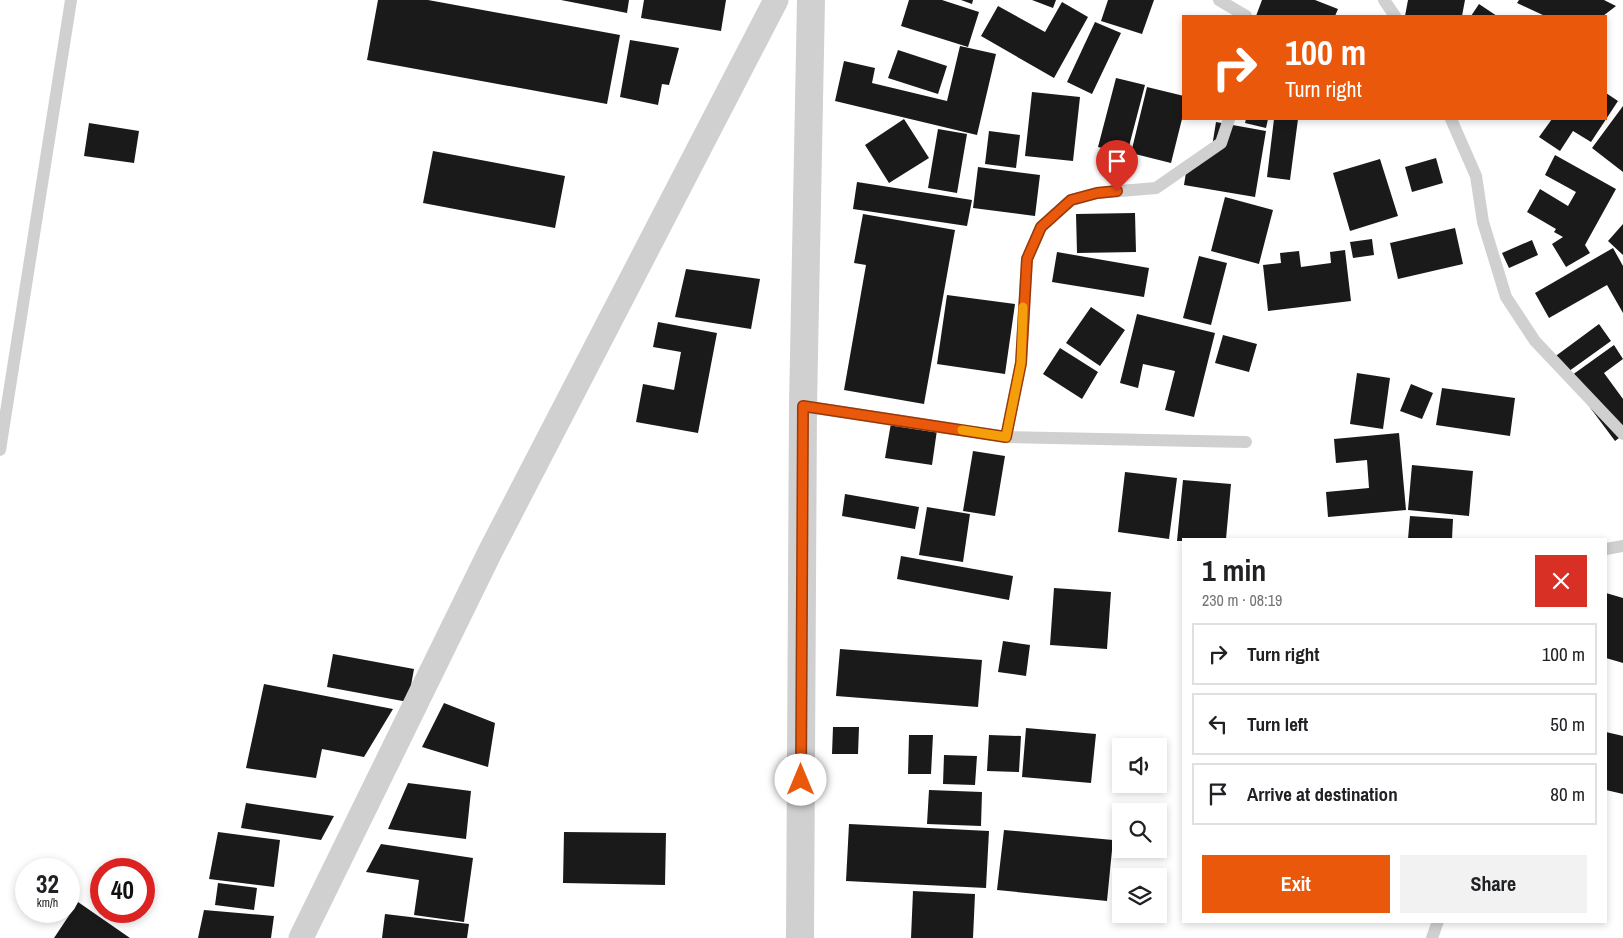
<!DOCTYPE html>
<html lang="en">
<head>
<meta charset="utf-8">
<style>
  :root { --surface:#fff; --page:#f2f2f2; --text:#202124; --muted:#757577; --line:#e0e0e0; --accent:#ea580c }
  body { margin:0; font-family:"Archivo Narrow",sans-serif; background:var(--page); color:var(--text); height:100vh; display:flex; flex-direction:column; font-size:19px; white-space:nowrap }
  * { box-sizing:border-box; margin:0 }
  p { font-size:16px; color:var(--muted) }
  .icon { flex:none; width:28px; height:28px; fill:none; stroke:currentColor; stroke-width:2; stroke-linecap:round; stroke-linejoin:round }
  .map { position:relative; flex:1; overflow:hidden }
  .sheet { position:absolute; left:1182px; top:538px; width:425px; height:385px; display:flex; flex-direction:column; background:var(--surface); border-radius:0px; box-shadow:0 2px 8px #0003 }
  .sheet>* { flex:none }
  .top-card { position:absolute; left:1182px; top:15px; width:425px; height:105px; border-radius:0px; box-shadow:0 2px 8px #0003; background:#ea580c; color:#fff; overflow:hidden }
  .tools { position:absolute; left:1112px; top:738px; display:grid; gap:10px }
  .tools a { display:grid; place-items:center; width:55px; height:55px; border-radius:0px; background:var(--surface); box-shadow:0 2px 8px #0003; font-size:25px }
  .speed { position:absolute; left:15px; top:858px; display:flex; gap:10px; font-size:25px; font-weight:700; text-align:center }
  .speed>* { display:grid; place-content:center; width:65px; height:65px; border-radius:50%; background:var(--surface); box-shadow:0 2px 8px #0003; line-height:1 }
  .speed small { font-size:12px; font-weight:400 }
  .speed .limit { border:8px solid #d22; background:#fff; color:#111 }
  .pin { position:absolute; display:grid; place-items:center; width:42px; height:42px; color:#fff; margin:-51px -21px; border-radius:50% 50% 50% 0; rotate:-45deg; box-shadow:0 0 5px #0007 }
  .pin .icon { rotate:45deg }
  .me { position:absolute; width:55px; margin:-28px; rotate:0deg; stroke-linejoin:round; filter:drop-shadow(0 0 4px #0008) }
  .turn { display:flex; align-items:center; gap:18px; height:105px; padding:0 20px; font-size:22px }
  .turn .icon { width:65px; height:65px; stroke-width:2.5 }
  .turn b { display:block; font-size:35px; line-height:42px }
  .round { display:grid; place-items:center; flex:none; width:52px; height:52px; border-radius:0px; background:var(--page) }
  .head { display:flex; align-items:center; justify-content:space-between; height:85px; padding:0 20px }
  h1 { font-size:30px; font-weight:700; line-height:38px }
  .action { display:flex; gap:10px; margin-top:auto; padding:10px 20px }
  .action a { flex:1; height:58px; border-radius:0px; background:var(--accent); color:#fff; font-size:20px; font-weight:700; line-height:58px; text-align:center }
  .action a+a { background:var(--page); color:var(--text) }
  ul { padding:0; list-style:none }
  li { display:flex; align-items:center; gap:15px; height:62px; margin:0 10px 8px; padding:0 10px; border:2px solid var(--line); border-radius:0px }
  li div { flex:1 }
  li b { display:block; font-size:19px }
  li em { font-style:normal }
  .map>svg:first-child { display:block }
</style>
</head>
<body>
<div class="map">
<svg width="1623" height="938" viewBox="0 0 1623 938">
  <rect width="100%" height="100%" fill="#fff"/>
  <path fill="#1a1a1a" d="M378,0H428L620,35L607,104L367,60Z
    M561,0H629L627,13Z
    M644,0H726L721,31L641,18Z
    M909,0H942L979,12L968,47L901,26Z
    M961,0H973L972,4Z
    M1032,0H1056L1053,8Z
    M1108,0H1154L1142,34L1101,21Z
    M1262,0H1315L1338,9L1335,16H1256Z
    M1408,0H1465L1462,16H1405Z
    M1519,0H1604L1616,6L1603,16H1545L1517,3Z
    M1062,2L1088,17L1054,78L981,36L998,6L1045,32Z
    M1479,4L1497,16H1471Z
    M1095,22L1121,33L1092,94L1067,82Z
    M630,40L679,48L669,85L662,84L658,105L620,97Z
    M960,46L996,54L977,135L835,101L844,61L875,68L872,83L947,101Z
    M898,50L947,66L938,94L888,78Z
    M1116,78L1145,85L1127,154L1098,147Z
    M1147,87L1184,96V111L1171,163L1131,153Z
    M1032,92L1080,97L1073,161L1025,156Z
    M1606,93L1618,101L1591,142L1573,131L1560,151L1539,137L1552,119H1606Z
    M1623,106V172L1592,148Z
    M904,119L929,158L889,183L865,145Z
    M1246,119H1268L1266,128L1245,123Z
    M1274,119H1298L1290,180L1267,177Z
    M1216,122L1266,131L1255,197L1184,185L1187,166L1211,153Z
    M89,123L139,131L134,163L84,156Z
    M938,129L967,134L957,193L928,188Z
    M989,131L1020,135L1016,168L985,164Z
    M433,151L565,176L555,228L423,203Z
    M1555,155L1616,189L1585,245L1590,253L1566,267L1552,244L1563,237L1554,232L1556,229L1527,212L1540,189L1568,206L1576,192L1545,175Z
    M1436,158L1443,183L1412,192L1405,167Z
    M1380,159L1398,216L1350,231L1333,173Z
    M978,167L1040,175L1035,216L973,208Z
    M857,182L972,200L967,226L853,209Z
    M1225,197L1273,210L1259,264L1211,251Z
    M1135,213L1136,252L1077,253L1076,214Z
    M863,214L955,230L924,404L844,390L866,265L854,263Z
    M1623,224V255L1608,241Z
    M1455,228L1463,264L1398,279L1390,243Z
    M1372,239L1374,255L1353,258L1350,242Z
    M1532,240L1538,255L1509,268L1502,253Z
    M1613,248L1623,266V313L1607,285L1549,318L1535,293Z
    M1345,250L1351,301L1268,311L1263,265L1281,263L1280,253L1299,251L1301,267L1331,263L1330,252Z
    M1057,252L1149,268L1144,297L1052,282Z
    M1199,256L1227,263L1211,325L1183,318Z
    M686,269L760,279L751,329L675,317Z
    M947,295L1015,304L1005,374L937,364Z
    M1091,307L1125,330L1100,366L1066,343Z
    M1137,314L1215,333L1194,417L1165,410L1175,371L1143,364L1138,388L1120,383Z
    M658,322L717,333L698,433L636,422L643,384L674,390L681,352L653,347Z
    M1599,324L1611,341L1565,374L1553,358Z
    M1223,335L1257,344L1249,372L1215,363Z
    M1614,345L1623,359L1604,373L1623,399V435L1615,441L1568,378Z
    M1060,348L1098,372L1082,399L1043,374Z
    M1357,373L1390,378L1383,429L1350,424Z
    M1411,384L1433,393L1422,419L1400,411Z
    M1442,388L1515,398L1510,436L1436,425Z
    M891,423L937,430L932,465L885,458Z
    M1399,433L1406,510L1328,517L1326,492L1369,488L1367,460L1336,463L1334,439Z
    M973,451L1005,456L995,516L963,511Z
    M1412,465L1473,471L1469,516L1408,510Z
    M1125,472L1177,478L1169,539L1118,532Z
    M1183,480L1231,484L1226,539H1184V541H1177Z
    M845,494L919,507L915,529L842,516Z
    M927,507L970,514L963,562L919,555Z
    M1410,516L1453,519L1452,539H1408Z
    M901,556L1013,576L1009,600L897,579Z
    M1054,588L1111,592L1107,649L1050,645Z
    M1606,593L1623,598V663L1606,658Z
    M1003,641L1030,645L1026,676L998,672Z
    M840,649L982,660L978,707L836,696Z
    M333,654L414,669L408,702L327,687Z
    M264,684L393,709L364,757L322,749L316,778L246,768Z
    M444,703L495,723L488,767L422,747Z
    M833,727H859L858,754H832Z
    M1026,728L1096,734L1091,783L1022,777Z
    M1606,732L1623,736V794L1606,790Z
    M909,735H933L931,774H908Z
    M989,735L1021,736L1019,772L987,771Z
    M944,755L977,756L975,785L943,784Z
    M408,783L471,791L466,839L388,829Z
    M929,790L982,792L981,826L927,824Z
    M246,803L334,816L321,840L241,828Z
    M849,824L989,831L986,888L846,881Z
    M1004,830L1113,840L1107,901L997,890Z
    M218,832L280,840L274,887L209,879Z
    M564,832L666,833L665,885L563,883Z
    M381,844L473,858L464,922L414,915L419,880L366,872Z
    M218,883L257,888L254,910L215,905Z
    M913,891L975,894L973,938H911Z
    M78,902L130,938H54Z
    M204,910L274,916L271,938H198Z
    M385,914L469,924L467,938H382Z"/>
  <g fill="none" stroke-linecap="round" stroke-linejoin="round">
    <path stroke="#d0d0d0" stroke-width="12" d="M1219,0L1246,16
      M1384,0L1395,16
      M1451,119L1476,176L1483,222L1506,297L1535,341L1623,434
      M803,406L1006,437L1246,442
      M1006,437L1021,363L1027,259L1041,227L1071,200L1097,193L1156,188L1221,143L1229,119
      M0,450L71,0
      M1606,549L1623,546
      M1432,938L1438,921"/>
    <path stroke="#d0d0d0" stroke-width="25" d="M301,938L490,552L776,0"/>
    <path stroke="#d0d0d0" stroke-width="28" d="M800,938L803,406L811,0"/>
  </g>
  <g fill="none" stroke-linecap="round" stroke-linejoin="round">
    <defs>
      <path id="route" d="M801,780L803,406L1006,437L1021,363L1027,259L1041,227L1071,200L1097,193L1117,191"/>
    </defs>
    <use href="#route" stroke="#983908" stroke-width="12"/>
    <use href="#route" stroke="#ea580c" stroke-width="9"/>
    <path stroke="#f59e0b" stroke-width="9" d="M962,430L1006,437L1021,363L1023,307"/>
  </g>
</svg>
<div class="tools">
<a><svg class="icon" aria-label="sound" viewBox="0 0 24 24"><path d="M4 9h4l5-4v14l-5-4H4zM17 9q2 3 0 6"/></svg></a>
<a><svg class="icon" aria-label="search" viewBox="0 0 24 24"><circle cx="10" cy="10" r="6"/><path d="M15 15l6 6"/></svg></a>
<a><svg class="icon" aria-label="layers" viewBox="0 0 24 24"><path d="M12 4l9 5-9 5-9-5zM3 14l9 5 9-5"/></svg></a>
</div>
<div class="speed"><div>32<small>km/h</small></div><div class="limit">40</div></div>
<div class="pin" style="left:1117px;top:191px;background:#d93025"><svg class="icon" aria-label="arrive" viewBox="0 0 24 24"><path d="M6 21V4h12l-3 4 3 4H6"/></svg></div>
<svg class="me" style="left:801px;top:780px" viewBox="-20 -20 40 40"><circle r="19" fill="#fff"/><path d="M0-13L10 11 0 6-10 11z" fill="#ea580c"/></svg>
<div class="top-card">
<div class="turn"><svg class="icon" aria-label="right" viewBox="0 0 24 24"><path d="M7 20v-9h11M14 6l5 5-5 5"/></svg><div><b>100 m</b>Turn right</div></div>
</div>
<section class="sheet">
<div class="head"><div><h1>1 min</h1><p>230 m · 08:19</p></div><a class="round" style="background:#d93025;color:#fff"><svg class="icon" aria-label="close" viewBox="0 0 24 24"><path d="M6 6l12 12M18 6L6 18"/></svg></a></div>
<ul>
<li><svg class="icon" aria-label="right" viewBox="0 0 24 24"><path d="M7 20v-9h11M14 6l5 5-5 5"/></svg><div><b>Turn right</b></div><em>100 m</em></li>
<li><svg class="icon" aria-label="left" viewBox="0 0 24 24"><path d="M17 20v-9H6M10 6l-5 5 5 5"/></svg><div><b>Turn left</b></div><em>50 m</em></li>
<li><svg class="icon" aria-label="arrive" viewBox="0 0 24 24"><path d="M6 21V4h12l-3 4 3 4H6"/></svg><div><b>Arrive at destination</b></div><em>80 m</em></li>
</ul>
<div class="action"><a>Exit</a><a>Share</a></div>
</section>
</div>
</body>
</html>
